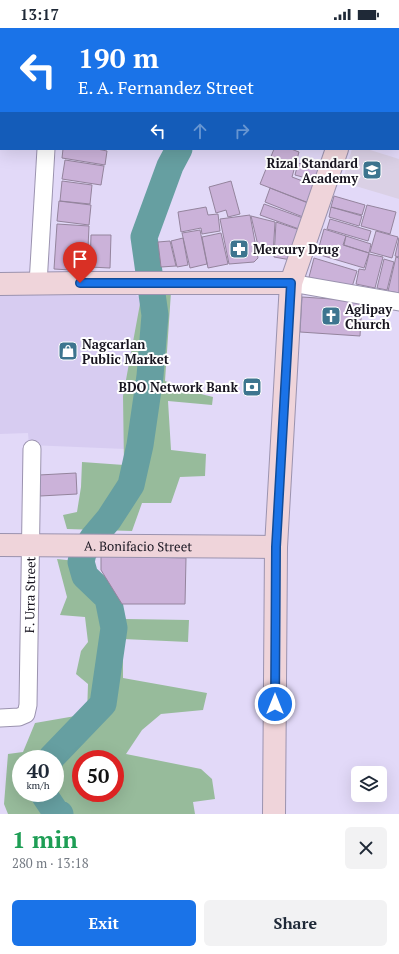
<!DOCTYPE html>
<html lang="en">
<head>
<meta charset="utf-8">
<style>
  :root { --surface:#fff; --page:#f2f2f3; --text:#1f2937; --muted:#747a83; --accent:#1a73e8 }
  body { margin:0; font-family:"PT Serif",serif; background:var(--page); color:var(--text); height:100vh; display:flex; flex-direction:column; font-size:15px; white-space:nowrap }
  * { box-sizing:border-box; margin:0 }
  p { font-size:13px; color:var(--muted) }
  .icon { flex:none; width:22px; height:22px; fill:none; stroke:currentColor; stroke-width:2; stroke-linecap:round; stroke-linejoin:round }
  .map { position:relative; height:786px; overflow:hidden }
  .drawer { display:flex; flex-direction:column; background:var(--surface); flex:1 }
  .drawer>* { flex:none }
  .banner { position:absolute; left:0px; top:0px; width:399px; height:122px; box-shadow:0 4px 16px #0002; background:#1a73e8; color:#fff; overflow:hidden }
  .tools { position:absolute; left:351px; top:738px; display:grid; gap:8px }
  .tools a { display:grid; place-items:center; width:36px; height:36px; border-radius:6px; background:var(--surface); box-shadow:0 4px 16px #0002; font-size:20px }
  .speed { position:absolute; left:12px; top:722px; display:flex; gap:8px; font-size:20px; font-weight:700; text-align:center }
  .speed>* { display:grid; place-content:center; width:52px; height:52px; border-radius:50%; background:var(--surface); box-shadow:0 4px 16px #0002; line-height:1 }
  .speed small { font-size:10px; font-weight:400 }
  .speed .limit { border:6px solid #d22; background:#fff; color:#111 }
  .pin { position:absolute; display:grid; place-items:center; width:34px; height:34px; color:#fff; margin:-41px -17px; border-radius:50% 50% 50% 0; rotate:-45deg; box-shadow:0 0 4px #0007 }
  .pin .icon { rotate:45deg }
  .me { position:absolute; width:44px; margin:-22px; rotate:0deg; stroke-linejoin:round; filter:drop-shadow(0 0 3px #0008) }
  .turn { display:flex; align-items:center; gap:14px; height:84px; padding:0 12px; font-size:18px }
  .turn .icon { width:52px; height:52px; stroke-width:2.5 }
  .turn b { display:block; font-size:28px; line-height:34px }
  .lanes { display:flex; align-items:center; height:38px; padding:0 12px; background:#0003; justify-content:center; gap:20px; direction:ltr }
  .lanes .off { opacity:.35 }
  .round { display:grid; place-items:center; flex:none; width:42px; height:42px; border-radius:6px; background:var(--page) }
  .headline { display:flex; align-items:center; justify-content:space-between; height:68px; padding:0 12px }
  h1 { font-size:24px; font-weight:600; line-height:30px; color:#1e9e55 }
  .primary-button { display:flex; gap:8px; margin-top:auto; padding:8px 12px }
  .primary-button a { flex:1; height:46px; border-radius:6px; background:var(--accent); color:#fff; font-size:16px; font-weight:600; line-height:46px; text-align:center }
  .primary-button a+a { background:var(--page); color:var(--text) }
  .status { display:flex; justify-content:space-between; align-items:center; height:28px; padding:0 20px; background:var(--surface); direction:ltr }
  .status svg { height:11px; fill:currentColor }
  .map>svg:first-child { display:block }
</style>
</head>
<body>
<div class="status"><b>13:17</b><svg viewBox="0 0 49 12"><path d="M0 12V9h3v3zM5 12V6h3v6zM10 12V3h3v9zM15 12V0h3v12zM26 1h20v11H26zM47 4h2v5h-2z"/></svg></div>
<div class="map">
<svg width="399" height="786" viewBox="0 0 399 786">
  <rect width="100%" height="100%" fill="#e2d9f8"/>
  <path fill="#d7ccf1" d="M129,263L146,273L125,421L29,417L28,405L0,406V266Z"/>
  <path fill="#dad0e5" d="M352,121H367L399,131V171L342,154Z"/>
  <path fill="#97bb9b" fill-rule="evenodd" d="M171,264L165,353L193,364L213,369L212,377L168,373L171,422L206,426L205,448L180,449L171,475H142L132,503L67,501L63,487L77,484L81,459L82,434L124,437L123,368L142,265Z
    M57,531L85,534L105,572L106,586L126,591L189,592L188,614L123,611V650L207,665L203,682L161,686L142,702L126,726L201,741L212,751L215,771L193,774L195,786H8L4,776L8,726L23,724L35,695L87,686L88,656L76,646L81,623L88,614L85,589L60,587L67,569ZM21,731H55V765H21ZM81,731H115V765H81Z"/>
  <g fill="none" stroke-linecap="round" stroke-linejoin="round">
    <path stroke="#669fa1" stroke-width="4.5" d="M200,0V1"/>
    <path stroke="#669fa1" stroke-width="27" d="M210,1L211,0
      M51,731L52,729L103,676L114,600L108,570L85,548L81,534L83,525L93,510L109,491L131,457L140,417L150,348L155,287L144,209L170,138L179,121
      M43,765L55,783L60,786"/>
  </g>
  <path fill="#cbb2d9" stroke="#94849d" d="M279,0H307L279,1Z
    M398,3H399V34H398Z
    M63,121H97L107,123L105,137L62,130Z
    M274,121H291L299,124L292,149L316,158L309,175L260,156Z
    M65,132L104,138L101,157L62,151Z
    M298,135L324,143L321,154L295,147Z
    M62,153L92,157L90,176L60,173Z
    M231,153L240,186L228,189L226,182L216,185L209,159Z
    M270,160L308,175L303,189L265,174Z
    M334,168L365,177L362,187L331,179Z
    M59,173L91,177L89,197L57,193Z
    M264,176L303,190L299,201L260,187Z
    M367,177L396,184L390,206L361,198Z
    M206,179L208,187L218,186L220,203L202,206L201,200L181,204L178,184Z
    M331,179L362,188L359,198L329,189Z
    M250,187L258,230L254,234L229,236L220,191Z
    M251,188L275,194L273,227L260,226Z
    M330,191L371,203L368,213L327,201Z
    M276,194L300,202L291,232L274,229Z
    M57,196L89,198L87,243L54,241Z
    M324,201L346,208L343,217L369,225L364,240L317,226Z
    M200,202L207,236L190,240L182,205Z
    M376,203L398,209L392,230L370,224Z
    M221,205L228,236L208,240L202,209Z
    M91,207H111L110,240L90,239Z
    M346,208L371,216L369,225L344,217Z
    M183,210L188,237L177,239L171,213Z
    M399,210V229L395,228Z
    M170,213L176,238L161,239L158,214Z
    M369,226L383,229L375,260L356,256L359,241L365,242Z
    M396,229L399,230V265L388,263Z
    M314,230L357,243L351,262L309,249Z
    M384,231L394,234L387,262L377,260Z
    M302,269L362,273L360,308L300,304Z
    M76,445L77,466L40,468L39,447Z
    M101,528L186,530L185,576H122L101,542Z"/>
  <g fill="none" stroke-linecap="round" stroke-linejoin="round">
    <defs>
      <g id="minor">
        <path d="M56,1V0"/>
        <path d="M291,255L399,274"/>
        <path d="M38,256L46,121"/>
        <path id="s1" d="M0,690L19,689L26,686L28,677L32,421"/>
      </g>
      <g id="secondary">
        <path d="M375,1V0"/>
        <path d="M0,256L80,255H291"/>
        <path id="s2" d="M0,517L276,519"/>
        <path d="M274,786L276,519L291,255L337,121"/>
      </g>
    </defs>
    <use href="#minor" stroke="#9b93af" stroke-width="19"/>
    <use href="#secondary" stroke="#9b93af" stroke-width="24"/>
    <use href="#minor" stroke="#fff" stroke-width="17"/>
    <use href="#secondary" stroke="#efd4da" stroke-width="22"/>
  </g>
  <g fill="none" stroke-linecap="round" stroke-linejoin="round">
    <defs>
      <path id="route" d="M80,255H291L276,519L275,676"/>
    </defs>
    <use href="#route" stroke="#114b97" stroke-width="10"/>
    <use href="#route" stroke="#1a73e8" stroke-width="7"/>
  </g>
  <defs>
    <symbol id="school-square" viewBox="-11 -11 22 22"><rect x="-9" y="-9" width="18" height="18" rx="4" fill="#3d758f" stroke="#fff"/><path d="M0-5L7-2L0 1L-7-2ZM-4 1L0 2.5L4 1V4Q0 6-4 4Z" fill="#fff"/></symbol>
    <symbol id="pharmacy-square" viewBox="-11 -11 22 22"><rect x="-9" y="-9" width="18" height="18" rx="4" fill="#3d758f" stroke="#fff"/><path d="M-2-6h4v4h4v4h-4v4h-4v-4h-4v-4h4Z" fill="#fff"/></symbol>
    <symbol id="church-square" viewBox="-11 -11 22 22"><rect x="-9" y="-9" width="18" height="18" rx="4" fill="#3d758f" stroke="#fff"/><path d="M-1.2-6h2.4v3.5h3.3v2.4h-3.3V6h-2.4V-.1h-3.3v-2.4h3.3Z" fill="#fff"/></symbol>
    <symbol id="shop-square" viewBox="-11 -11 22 22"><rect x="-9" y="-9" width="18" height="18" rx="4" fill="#3d758f" stroke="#fff"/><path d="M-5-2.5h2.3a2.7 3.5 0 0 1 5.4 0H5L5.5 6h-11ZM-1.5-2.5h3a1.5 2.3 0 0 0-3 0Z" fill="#fff"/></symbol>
    <symbol id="bank-square" viewBox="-11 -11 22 22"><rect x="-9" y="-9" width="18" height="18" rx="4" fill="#3d758f" stroke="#fff"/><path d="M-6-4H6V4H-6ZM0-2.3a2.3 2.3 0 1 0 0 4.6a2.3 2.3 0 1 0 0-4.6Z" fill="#fff"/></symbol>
  </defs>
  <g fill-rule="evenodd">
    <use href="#school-square" x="361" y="131" width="22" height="22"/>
    <use href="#pharmacy-square" x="228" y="210" width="22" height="22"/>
    <use href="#church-square" x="320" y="277" width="22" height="22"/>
    <use href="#shop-square" x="57" y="312" width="22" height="22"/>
    <use href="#bank-square" x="241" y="348" width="22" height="22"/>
  </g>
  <g text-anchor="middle" stroke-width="4" stroke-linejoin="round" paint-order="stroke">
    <g font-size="13" font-weight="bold" fill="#181520" stroke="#fff" text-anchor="start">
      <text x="358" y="140" text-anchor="end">Rizal Standard<tspan x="358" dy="15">Academy</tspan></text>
      <text x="253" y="226">Mercury Drug</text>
      <text x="345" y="286">Aglipay<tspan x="345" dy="15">Church</tspan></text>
      <text x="82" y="321">Nagcarlan<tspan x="82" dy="15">Public Market</tspan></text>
      <text x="238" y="364" text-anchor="end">BDO Network Bank</text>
    </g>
    <g font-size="13" fill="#181520" stroke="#fff">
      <text dy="5" stroke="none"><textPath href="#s2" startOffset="138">A. Bonifacio Street</textPath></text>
      <text dy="5" stroke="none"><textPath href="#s1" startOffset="146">F. Urra Street</textPath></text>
    </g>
  </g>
</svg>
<div class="tools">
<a><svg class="icon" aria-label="layers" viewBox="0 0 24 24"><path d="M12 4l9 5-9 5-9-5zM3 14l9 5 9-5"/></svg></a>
</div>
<div class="speed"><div>40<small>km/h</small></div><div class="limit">50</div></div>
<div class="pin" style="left:80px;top:255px;background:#d93025"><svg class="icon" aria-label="arrive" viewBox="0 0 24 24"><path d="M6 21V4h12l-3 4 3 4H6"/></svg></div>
<svg class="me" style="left:275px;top:676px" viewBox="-20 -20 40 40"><circle r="17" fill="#1a73e8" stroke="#fff" stroke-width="3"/><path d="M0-11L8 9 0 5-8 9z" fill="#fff"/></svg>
<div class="banner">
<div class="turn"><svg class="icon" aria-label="left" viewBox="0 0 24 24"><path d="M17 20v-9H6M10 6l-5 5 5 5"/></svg><div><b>190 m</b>E. A. Fernandez Street</div></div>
<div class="lanes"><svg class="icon" aria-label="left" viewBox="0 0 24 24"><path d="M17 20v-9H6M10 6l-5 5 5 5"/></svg><svg class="icon off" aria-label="ahead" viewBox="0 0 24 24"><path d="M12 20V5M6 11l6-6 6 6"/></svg><svg class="icon off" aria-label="right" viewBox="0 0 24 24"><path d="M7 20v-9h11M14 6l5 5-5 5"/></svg></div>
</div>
</div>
<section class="drawer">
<div class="headline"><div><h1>1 min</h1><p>280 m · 13:18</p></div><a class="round"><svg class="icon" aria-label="close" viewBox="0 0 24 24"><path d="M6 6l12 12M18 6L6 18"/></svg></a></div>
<div class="primary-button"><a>Exit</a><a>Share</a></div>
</section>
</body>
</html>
